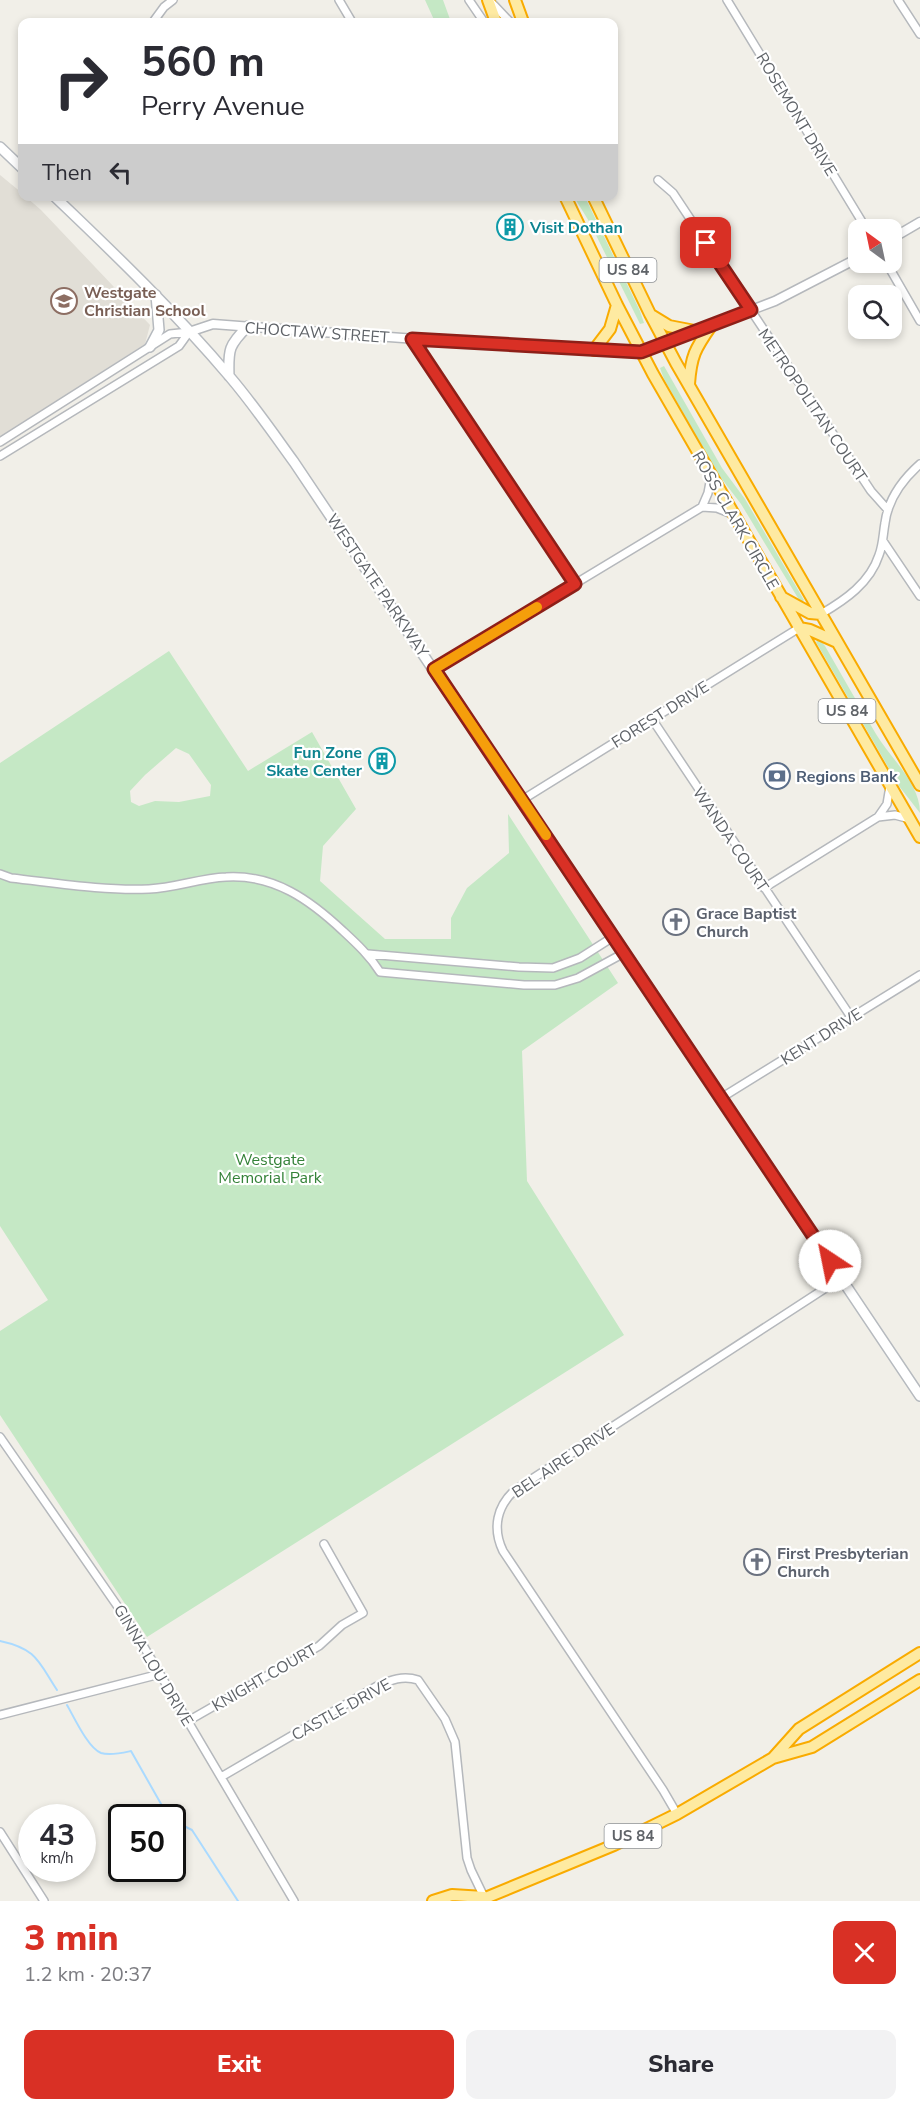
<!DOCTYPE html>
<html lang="en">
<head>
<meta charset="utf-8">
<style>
  :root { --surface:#fff; --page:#f2f2f3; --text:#2b2b33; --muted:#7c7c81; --accent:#d93025 }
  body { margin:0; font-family:"Nunito Sans",sans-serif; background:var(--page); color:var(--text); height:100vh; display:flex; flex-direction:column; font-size:22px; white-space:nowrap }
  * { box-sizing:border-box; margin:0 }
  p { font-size:20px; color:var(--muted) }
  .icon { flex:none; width:33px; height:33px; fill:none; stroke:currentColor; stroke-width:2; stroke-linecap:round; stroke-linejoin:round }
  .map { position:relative; height:1901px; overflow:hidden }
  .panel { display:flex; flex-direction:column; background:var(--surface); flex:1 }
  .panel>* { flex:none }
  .top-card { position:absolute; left:18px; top:18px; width:600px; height:183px; border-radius:12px; box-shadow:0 3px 9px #0003; background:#fff; color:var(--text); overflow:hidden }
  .needle { width:39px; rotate:327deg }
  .buttons { position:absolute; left:848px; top:219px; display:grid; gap:12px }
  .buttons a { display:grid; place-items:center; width:54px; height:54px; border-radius:12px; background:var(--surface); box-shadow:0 3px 9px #0003; font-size:30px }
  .speed { position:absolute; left:18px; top:1804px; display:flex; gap:12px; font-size:30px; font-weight:700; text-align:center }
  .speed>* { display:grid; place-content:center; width:78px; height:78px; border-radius:50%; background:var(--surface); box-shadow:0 3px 9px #0003; line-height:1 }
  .speed small { font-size:15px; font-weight:400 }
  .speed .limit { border:3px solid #111; border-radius:9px; background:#fff; color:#111 }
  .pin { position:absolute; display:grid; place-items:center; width:51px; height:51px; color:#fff; margin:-26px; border-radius:12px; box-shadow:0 3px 9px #0006 }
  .me { position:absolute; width:66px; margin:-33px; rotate:326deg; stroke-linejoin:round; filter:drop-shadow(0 0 4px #0008) }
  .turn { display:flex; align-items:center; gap:21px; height:126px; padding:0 24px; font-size:27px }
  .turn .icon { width:78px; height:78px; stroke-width:2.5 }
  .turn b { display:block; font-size:42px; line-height:51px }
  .then { display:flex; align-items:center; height:57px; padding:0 24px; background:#0003; gap:12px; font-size:22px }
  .round { display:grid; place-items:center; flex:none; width:63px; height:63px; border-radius:12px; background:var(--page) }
  .summary { display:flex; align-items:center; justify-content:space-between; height:102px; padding:0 24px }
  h1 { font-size:36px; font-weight:800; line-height:45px; color:var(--accent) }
  .primary-button { display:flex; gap:12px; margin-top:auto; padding:12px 24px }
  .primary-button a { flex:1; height:69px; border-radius:12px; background:var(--accent); color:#fff; font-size:24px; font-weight:800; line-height:69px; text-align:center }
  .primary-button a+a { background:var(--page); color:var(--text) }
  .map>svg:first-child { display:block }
</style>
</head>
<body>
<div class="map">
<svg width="920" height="1901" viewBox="0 0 920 1901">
  <rect width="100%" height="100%" fill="#f1efe8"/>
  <path fill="#e1ded6" d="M0,175L22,193V196L26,197L41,210L150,325L145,344L0,437Z"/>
  <path fill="#c5e8c5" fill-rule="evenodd" d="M425,0H443L451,22H435Z
    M574,197H585L640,311L644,323L640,324L590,223Z
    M664,366L722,468L745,499L804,600L801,603L741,504L718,474L664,379L660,368Z
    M819,639L825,646C842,676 859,705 876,734C891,759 920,783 920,813L899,786L816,642Z
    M169,651L248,771L312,732L356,809L323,846L320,881L385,939H451V918L467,888L509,853L508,814L618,983L522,1051L527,1181L624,1335L147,1637L0,1415V1331L48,1300L0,1226V763ZM176,748L189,754L211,785L210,796L179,802L155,801L139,806L131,802L130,791L145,775Z"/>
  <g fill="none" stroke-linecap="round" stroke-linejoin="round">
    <path stroke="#aadaff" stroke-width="2" d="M0,1641C37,1649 38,1661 57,1690
      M67,1705C74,1717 88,1748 101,1753C110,1756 122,1753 131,1751L169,1818
      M172,1820L192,1830L238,1901"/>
    <defs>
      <path id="minor" d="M339,0L352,22
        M469,0L484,22
        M727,0L867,230
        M898,0L920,34
        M491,2L510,22
        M153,22L164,7L173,0
        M658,180L673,193L871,491L888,510
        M886,262L920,321
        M412,339L575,584
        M0,442L170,334L189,332
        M0,456L179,346L189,332
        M702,507L708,493L711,477
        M883,541L920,596
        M821,614C845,600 870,583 879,555C883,545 883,534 885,523C888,499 902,480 920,464
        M434,669L702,507L717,508L732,514
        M652,719L851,1017
        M522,800L799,628
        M878,817L895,815L910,819
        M0,874L11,878C56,883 104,891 149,889C175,888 200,878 226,877C274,874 310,900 343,931C357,944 370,956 380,972L524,985H555L578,978L624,953
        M764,888L878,817L887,804L890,786
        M368,954L519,967L553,968L580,958L613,937
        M721,1098L920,975
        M0,1437L134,1630L294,1901
        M0,1715L160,1674
        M188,1721L319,1646L342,1625L363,1613L324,1544
        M221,1777L377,1686C391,1680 403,1675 418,1680L445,1719L455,1742L467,1858L471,1870L484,1897
        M677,1814L663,1790L503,1551C492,1528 497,1506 515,1490L841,1278
        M0,1832L44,1901"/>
      <path id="tertiary" d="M891,239L920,222
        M189,332L213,324L470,343L641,352L775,301L858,258"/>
      <path id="secondary" d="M0,147L22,168
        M54,196C115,254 176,313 230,377C253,404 273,433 294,462L920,1396
        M150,347L159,330L156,295
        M229,376C228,349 229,345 248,326"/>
      <path id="trunk" d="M488,0L496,22
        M515,0L523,22
        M565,196L617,305L653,374L920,837
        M593,196L650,314L676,363L920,785
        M651,315L669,326L695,331
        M594,350L610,329L617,305
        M689,384C691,356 695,349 711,326
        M781,597L810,613L821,614
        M799,628L810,630L837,642
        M773,1758L799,1729L920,1653
        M433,1901L452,1895L484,1897
        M478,1901L614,1845L677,1814L773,1758L812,1747L920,1680"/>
    </defs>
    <use href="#minor" stroke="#b5b8bc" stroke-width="10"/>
    <use href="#tertiary" stroke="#b5b8bc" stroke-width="11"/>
    <use href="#secondary" stroke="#b6babf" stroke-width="12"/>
    <use href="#trunk" stroke="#f9ab00" stroke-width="14"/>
    <use href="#minor" stroke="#fff" stroke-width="7"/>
    <use href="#tertiary" stroke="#fff" stroke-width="8"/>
    <use href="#secondary" stroke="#fff" stroke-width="9"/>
    <use href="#trunk" stroke="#feeaa1" stroke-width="10"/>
  </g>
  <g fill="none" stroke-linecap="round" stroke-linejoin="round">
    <defs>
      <path id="route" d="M706,243L751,310L641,352L412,339L575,584L434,669L830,1261"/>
    </defs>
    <use href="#route" stroke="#8d1f18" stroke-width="15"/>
    <use href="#route" stroke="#d93025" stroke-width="10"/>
    <path stroke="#f59e0b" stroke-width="10" d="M537,607L434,669L546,835"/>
  </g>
  <defs>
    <symbol id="building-ring" viewBox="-11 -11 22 22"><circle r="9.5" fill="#fff" stroke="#0f9aa8" stroke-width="1.5"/><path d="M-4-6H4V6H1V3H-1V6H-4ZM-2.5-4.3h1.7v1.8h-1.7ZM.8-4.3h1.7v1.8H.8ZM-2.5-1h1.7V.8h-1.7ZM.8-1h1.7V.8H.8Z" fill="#0f9aa8"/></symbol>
    <symbol id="school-ring" viewBox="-11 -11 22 22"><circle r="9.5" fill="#fff" stroke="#8d6e63" stroke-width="1.5"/><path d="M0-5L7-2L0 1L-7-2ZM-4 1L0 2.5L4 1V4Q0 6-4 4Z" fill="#8d6e63"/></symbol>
    <symbol id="bank-ring" viewBox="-11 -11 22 22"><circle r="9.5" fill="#fff" stroke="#5c6f8a" stroke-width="1.5"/><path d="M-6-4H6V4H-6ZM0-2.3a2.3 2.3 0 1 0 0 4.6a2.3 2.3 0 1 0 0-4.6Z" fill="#5c6f8a"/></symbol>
    <symbol id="church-ring" viewBox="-11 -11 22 22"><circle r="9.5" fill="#fff" stroke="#6b7280" stroke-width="1.5"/><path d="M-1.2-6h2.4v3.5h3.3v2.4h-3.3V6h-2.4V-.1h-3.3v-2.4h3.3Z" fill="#6b7280"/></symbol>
  </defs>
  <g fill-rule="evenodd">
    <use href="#building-ring" x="495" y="212" width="30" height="30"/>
    <use href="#school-ring" x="49" y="286" width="30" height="30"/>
    <use href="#building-ring" x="367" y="746" width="30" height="30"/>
    <use href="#bank-ring" x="762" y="761" width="30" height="30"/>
    <use href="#church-ring" x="661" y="907" width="30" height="30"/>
    <use href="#church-ring" x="742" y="1547" width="30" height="30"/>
  </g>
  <g text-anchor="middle" stroke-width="4.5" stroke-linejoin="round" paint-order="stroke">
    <g fill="#fff" stroke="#8f9295" stroke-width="1.5">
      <rect x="599.5" y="258" width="57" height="24" rx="4.5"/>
      <rect x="818.5" y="699" width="57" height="24" rx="4.5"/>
      <rect x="604.5" y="1824" width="57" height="24" rx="4.5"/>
    </g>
    <g font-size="15" font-weight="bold" fill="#5f6368">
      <text x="628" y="275">US 84</text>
      <text x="847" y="716">US 84</text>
      <text x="633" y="1841">US 84</text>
    </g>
    <g font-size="16" fill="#5f6368" stroke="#fff">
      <text transform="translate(797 114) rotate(59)" y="6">ROSEMONT DRIVE</text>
      <text transform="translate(317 332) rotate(4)" y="6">CHOCTAW STREET</text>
      <text transform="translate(813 405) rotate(56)" y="6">METROPOLITAN COURT</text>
      <text transform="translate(736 520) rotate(60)" y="6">ROSS CLARK CIRCLE</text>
      <text transform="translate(378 585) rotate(56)" y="6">WESTGATE PARKWAY</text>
      <text transform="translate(660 714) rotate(-32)" y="6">FOREST DRIVE</text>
      <text transform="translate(731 839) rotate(56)" y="6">WANDA COURT</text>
      <text transform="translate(821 1036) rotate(-32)" y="6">KENT DRIVE</text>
      <text transform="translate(563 1460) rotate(-34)" y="6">BEL AIRE DRIVE</text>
      <text transform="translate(154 1665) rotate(59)" y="6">GINNA LOU DRIVE</text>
      <text transform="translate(264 1677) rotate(-30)" y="6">KNIGHT COURT</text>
      <text transform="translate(341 1709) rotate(-29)" y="6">CASTLE DRIVE</text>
    </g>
    <g font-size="16" font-weight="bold" fill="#0d838f" stroke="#fff" text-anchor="start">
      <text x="530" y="233">Visit Dothan</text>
      <text x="362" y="758" text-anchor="end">Fun Zone<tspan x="362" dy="18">Skate Center</tspan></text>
    </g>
    <g font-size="16" font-weight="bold" fill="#785e54" stroke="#fff" text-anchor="start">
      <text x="84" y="298">Westgate<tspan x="84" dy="18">Christian School</tspan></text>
    </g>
    <g font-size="16" font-weight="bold" fill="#4e5e75" stroke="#fff" text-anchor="start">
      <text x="796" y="782">Regions Bank</text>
    </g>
    <g font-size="16" font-weight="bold" fill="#5b616d" stroke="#fff" text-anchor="start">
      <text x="696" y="919">Grace Baptist<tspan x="696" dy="18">Church</tspan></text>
      <text x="777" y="1559">First Presbyterian<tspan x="777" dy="18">Church</tspan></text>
    </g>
    <g font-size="16" fill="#348238" stroke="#fff">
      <text x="270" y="1165">Westgate<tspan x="270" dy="18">Memorial Park</tspan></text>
    </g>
  </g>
</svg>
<div class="buttons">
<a><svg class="needle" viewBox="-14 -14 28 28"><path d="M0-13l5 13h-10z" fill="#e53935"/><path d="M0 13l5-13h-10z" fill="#7c7c81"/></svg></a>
<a><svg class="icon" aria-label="search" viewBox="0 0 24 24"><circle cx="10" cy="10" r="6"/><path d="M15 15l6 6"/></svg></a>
</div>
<div class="speed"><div>43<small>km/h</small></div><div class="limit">50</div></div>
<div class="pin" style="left:706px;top:243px;background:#d93025"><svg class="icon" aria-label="arrive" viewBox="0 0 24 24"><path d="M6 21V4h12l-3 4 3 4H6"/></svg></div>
<svg class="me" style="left:830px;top:1261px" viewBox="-20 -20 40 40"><circle r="19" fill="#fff"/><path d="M0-13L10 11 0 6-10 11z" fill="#d93025"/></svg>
<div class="top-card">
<div class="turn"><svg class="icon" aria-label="right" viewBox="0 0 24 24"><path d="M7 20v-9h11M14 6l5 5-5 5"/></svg><div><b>560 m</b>Perry Avenue</div></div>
<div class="then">Then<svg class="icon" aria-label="left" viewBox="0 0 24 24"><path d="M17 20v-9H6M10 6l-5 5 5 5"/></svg></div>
</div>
</div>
<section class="panel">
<div class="summary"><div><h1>3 min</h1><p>1.2 km · 20:37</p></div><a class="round" style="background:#d93025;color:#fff"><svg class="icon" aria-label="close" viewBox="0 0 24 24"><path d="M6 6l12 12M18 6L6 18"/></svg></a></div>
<div class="primary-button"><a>Exit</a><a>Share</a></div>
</section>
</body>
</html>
